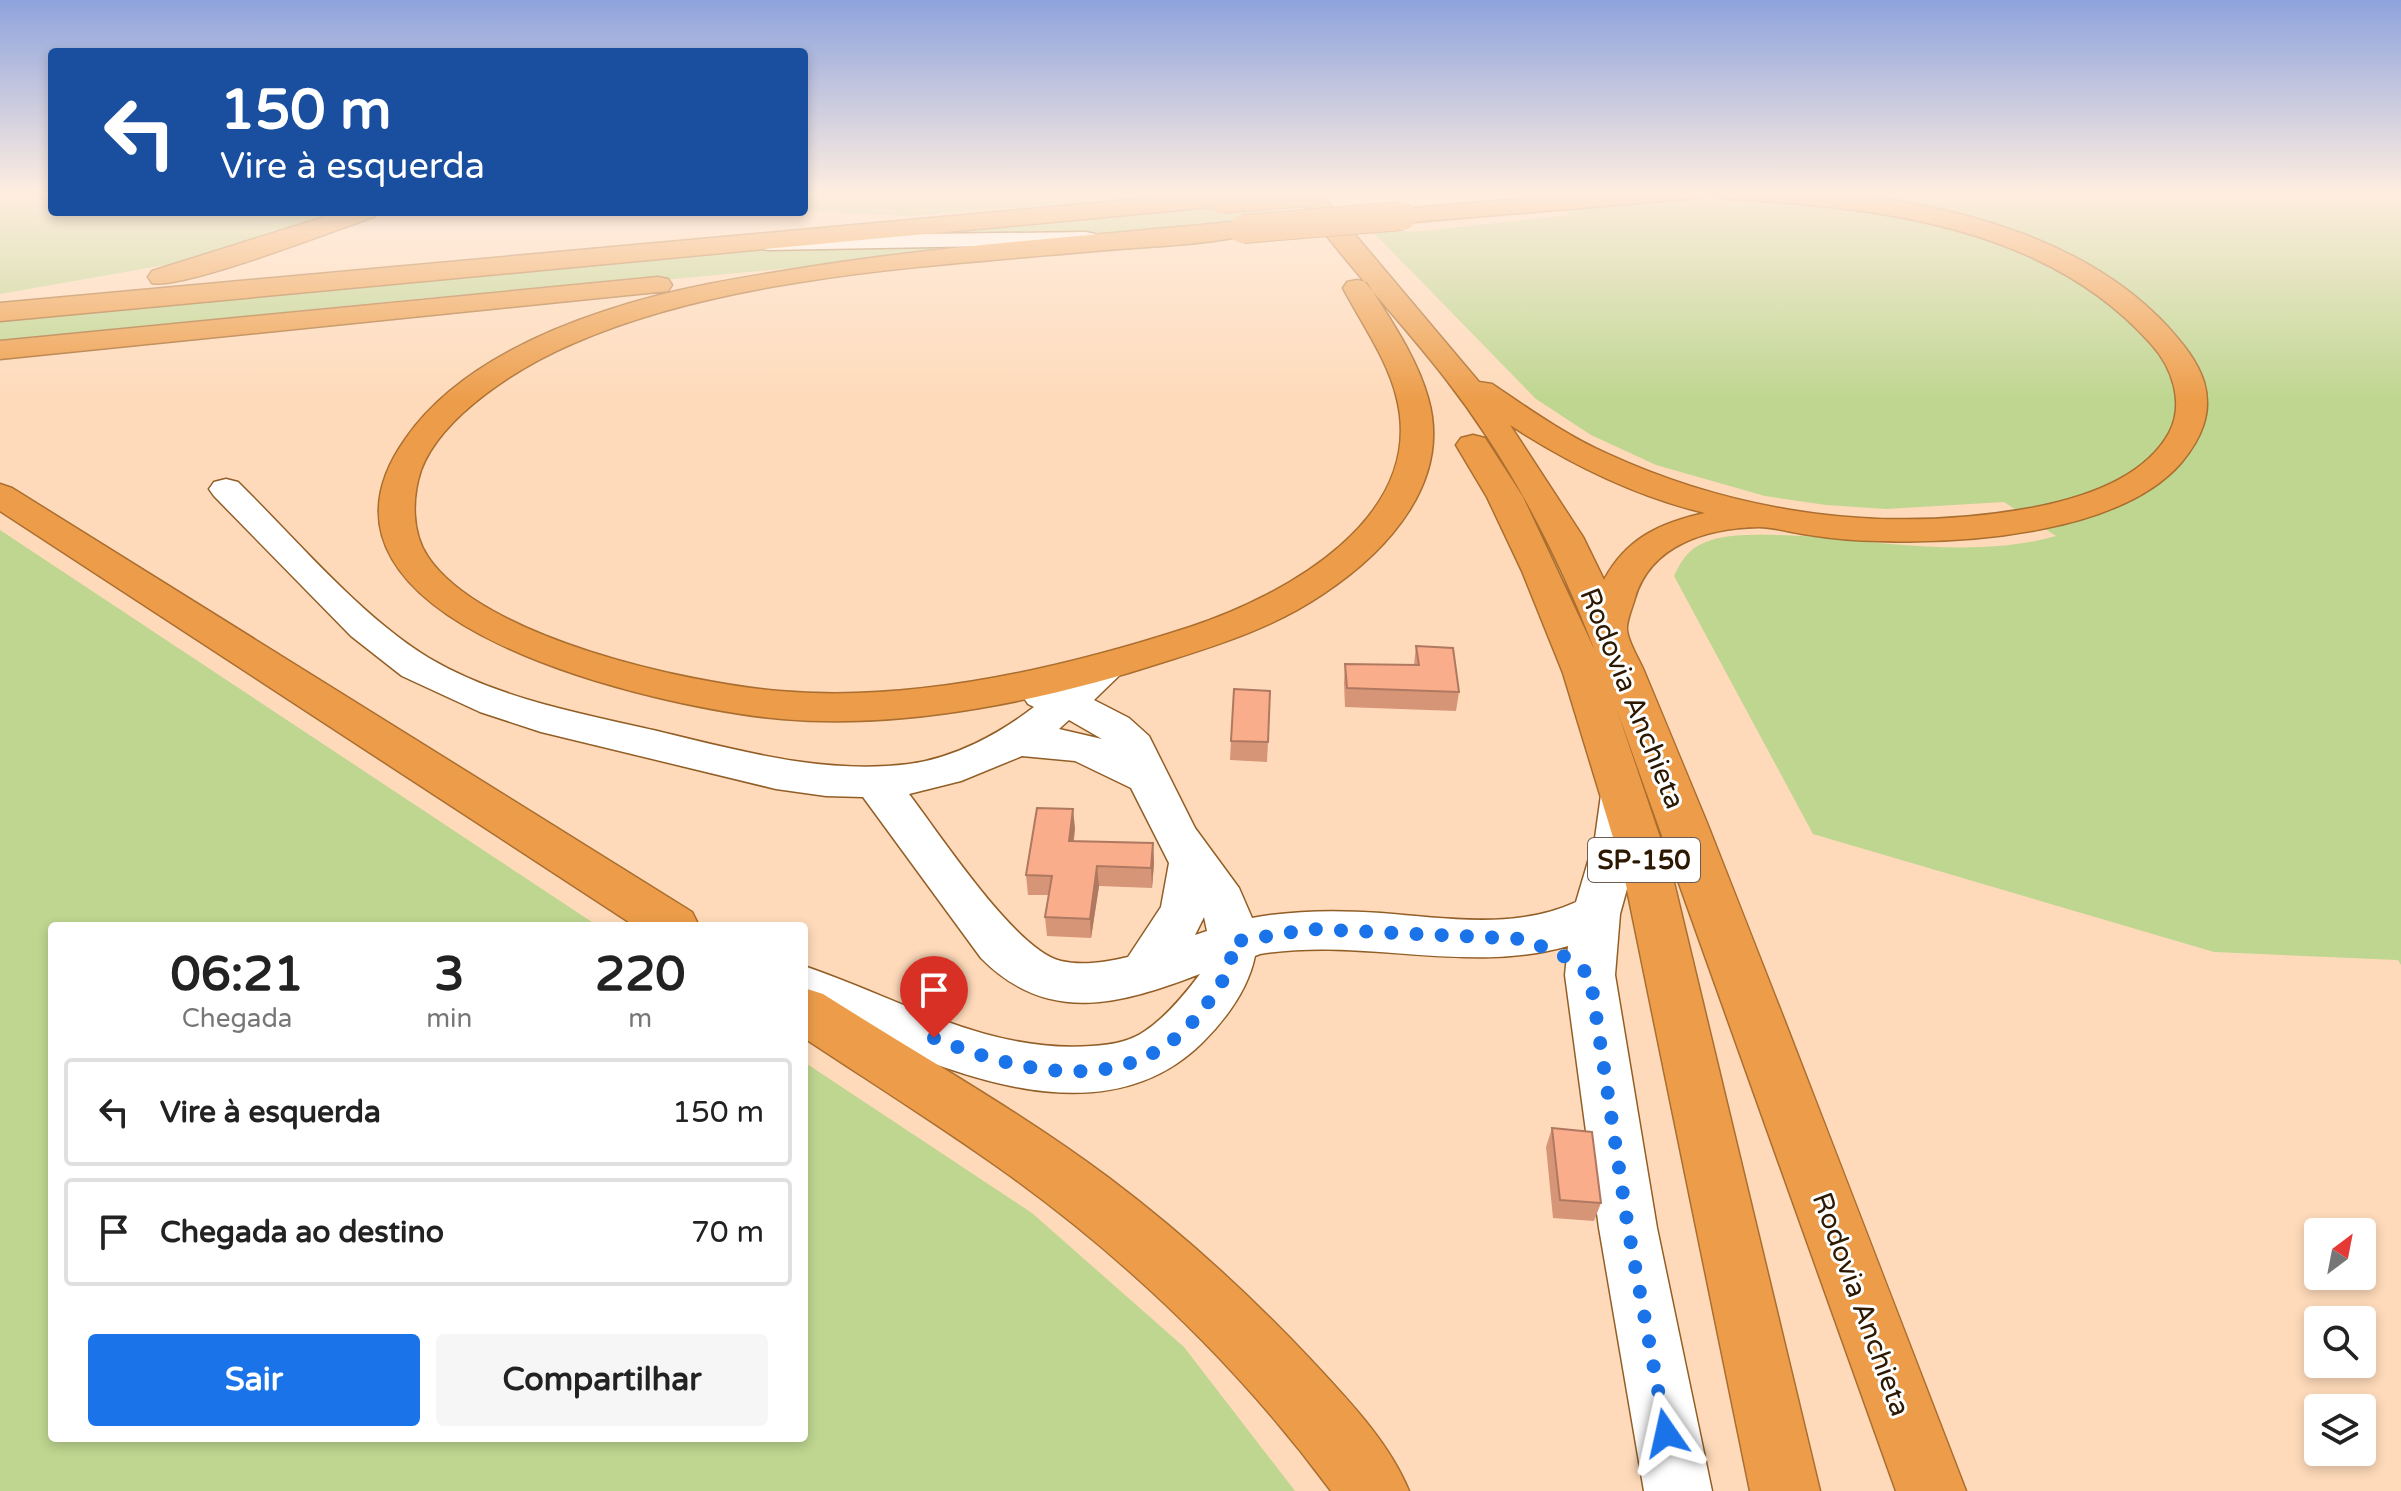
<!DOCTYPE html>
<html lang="pt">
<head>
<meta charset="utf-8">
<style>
  :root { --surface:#fff; --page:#f6f6f6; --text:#222; --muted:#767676; --line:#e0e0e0; --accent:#1a73e8 }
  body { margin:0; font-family:"Varela Round",sans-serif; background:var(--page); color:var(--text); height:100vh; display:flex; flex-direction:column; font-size:30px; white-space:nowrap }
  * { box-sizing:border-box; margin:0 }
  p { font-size:26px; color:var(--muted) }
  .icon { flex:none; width:44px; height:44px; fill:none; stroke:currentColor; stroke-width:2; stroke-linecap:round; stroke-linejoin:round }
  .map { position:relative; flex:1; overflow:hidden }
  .drawer { position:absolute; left:48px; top:922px; width:760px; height:520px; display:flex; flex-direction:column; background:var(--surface); border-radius:8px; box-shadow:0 4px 12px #0003 }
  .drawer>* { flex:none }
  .banner { position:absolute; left:48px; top:48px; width:760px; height:168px; border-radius:8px; box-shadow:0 4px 12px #0003; background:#1a4fa0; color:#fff; overflow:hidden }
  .needle { width:52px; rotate:32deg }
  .fabs { position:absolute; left:2304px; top:1218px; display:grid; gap:16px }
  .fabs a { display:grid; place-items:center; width:72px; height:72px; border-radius:8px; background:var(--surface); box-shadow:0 4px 12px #0003; font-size:40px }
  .pin { position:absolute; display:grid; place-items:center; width:68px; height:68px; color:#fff; margin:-82px -34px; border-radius:50% 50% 50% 0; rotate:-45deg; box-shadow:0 0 8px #0007 }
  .pin .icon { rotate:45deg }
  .me { position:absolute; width:88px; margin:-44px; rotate:349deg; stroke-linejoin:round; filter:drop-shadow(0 0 6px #0008) }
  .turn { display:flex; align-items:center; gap:28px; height:168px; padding:0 40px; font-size:36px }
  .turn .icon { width:104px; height:104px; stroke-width:2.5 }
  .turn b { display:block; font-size:56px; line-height:68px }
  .eta { display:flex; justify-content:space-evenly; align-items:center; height:136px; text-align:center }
  .eta b { font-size:48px; font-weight:800; line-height:56px }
  .button { display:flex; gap:16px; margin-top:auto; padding:16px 40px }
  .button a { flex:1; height:92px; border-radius:8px; background:var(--accent); color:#fff; font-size:32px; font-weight:800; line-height:92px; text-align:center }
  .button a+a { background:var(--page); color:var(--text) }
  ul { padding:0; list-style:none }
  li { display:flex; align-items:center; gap:24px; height:108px; margin:0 16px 12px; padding:0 24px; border:4px solid var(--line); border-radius:8px }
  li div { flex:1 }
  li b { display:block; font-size:30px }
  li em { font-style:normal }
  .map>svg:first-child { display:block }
</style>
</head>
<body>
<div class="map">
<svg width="2401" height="1491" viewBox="0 0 2401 1491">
  <rect width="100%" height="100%" fill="#fedaba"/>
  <path fill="#bed690" d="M0,192H52V212H335L182,262L0,294Z
    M804,192H1166L1164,196L911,216L804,211Z
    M1542,192H2401V965L2398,960L2214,952L1813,834L1674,576C1683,557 1691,546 1712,540C1738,531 1801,536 1829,538C1900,545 1987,556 2056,536L2004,502L1886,509L1826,505L1765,496L1656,465L1591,435L1536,399L1373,232L1424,231L1570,215Z
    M1268,203L1276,217C1142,240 1002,235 865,237L1129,212L1136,215Z
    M932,248L951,253L451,300L435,297L0,341V316L755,249Z
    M0,530L598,926H52V1438H804V1062L1032,1213L1184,1347L1295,1491H0Z"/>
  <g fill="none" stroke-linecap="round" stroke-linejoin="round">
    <defs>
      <path id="minor" d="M1086,232L1095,234L1098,239L1095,244L768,250L759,248L756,243L759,238L768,236Z
        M226,479L238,482C296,539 360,616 429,658C497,698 577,713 653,730C737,750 822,775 909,764C954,758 999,734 1034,707L1028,704L1022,695L1028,686L1042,682L1059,687C1079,671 1094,652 1121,659L1127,668L1094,700L1129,718L1149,736L1195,828L1239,888L1252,918C1295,910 1338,910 1381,913C1446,918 1515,930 1576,902L1595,838L1601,795L1608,784L1623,779L1638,784L1645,795L1641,838L1620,914L1615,975L1657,1228L1712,1491H1644L1599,1228L1565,975L1568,946C1467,975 1363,937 1260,954L1255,956C1248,990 1226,1019 1202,1043C1093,1150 920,1059 804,1009V966C899,998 989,1054 1092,1046C1110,1045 1130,1042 1145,1031C1166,1017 1185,994 1200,974C1121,1004 1048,1026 981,958L863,797L826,796L776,789L541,732L480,712L402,676L351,636L214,496L209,489L214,482ZM1069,720L1102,739L1059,729ZM1022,756L1075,761L1131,788L1169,863L1161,907L1128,957C1106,962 1083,966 1061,961C1016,951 939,833 909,794L961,781ZM1204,917L1207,931L1195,935Z"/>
      <path id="highway" d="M1215,192L1231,194L1234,199L1231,204L1222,206L0,321V303Z
        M1294,192H1319L1479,382L1492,384C1529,409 1567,436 1608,454C1741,515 1887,534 2031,508C2079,499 2143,480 2169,433C2185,403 2172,367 2151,344C2047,226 1877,207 1729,199L1720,197L1717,192C1757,192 1799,189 1838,193C1955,205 2087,239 2168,327C2183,344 2197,360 2204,382C2213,413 2201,439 2181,463C2120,533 1967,544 1879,541C1854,541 1828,538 1803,534C1789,532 1773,527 1759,527C1708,528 1651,544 1635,598C1633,606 1626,621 1627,630C1628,642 1639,659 1644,671C1665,721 1686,772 1707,823C1795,1045 1880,1268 1966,1491H1896L1616,707L1671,870L1820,1491H1750L1623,870L1563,673L1522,571L1487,497L1456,445L1461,438L1473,435L1485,438L1523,497L1595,651C1558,554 1509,460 1445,378C1396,315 1339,257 1294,192ZM1510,425C1570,464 1635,496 1705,513C1659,523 1626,539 1604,580L1583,537Z
        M1596,192H1699L1696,197L1687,199L1402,223L1393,221L1390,216L1393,211L1402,209Z
        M340,212H377L374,217C335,230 182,290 152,283L148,277L152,271Z
        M1243,221L1252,224L1256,229L1252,234C1201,246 1146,246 1095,251C929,266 728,276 574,343C522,365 442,414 421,470C412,497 411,532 428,557C483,638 686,683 779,691C912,703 1064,668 1190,627C1284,596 1426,519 1397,399C1388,360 1362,324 1343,288L1347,282L1357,280L1367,282C1389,318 1417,357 1428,398C1452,481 1388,551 1323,594C1276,626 1224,643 1170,660C1051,699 908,730 782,719C665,709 273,624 406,438C451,374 532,335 605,311C673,288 744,277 815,266C956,244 1100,235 1243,221Z
        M658,277L668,279L672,285L668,291L0,359V341Z
        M0,484L12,488L692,912L699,926H635L0,511Z
        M804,988L823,994C919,1055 1018,1110 1109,1178C1182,1233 1249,1294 1312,1361C1348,1400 1389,1442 1409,1491H1331C1243,1372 1135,1267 1016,1180C947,1130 875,1085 804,1038Z"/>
    </defs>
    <use href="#minor" stroke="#925e26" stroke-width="3"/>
    <use href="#highway" stroke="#aa6e30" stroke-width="3"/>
    <use href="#minor" fill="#fff" fill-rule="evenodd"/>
    <use href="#highway" fill="#ed9d49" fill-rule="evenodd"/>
    <defs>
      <path id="highway-bridge" d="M1222,199L1309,192
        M1243,229L1402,216"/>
    </defs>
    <use href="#highway-bridge" stroke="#aa6e30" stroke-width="30" stroke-linecap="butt"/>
    <use href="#highway-bridge" stroke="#ed9d49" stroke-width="28"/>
  </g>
  <path fill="#d79578" d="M1416,646L1459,692L1456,711L1345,707L1344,683L1345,664L1414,665Z
    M1231,741L1268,742L1267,762L1230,760Z
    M1075,828L1074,841L1153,843L1154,863L1152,888L1099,886L1091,938L1047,936L1045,917L1049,895H1028L1026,875Z
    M1552,1128L1601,1203L1594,1221L1553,1218L1546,1147Z"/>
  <path fill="#af7961" d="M1073,809L1075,828L1071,860L1069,841Z
    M1153,843L1154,863L1152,888L1151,868Z
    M1097,866L1099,886L1091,938L1090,919Z"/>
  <path fill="#faad8b" stroke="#af7961" stroke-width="2" d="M1416,646L1453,648L1459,692L1347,688L1345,664L1419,665Z
    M1234,689L1270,691L1268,742L1231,741Z
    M1037,808L1073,809L1069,841L1153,843L1151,868L1097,866L1090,919L1045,917L1052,876L1026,875Z
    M1552,1128L1592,1132L1601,1203L1560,1200Z"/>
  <linearGradient id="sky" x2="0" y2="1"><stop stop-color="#8ea3dd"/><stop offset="0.48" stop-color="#ffeee0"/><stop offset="1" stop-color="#ffeee0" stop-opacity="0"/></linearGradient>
  <rect width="2401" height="401" fill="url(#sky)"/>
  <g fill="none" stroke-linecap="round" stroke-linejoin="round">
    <path stroke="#1a73e8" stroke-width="14" stroke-dasharray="0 25.2" d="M934,1038C1025,1075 1136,1100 1204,1008C1219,988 1234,968 1232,942L1311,929L1524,939L1562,955L1590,975L1628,1228L1666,1433"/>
  </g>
  <g text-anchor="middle" stroke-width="6" stroke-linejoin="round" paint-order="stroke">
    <rect fill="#fff" stroke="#6c5d4e" stroke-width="2" x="1588" y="838" width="112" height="44" rx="6"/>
    <g font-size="26" font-weight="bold" fill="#2d1802">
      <text x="1644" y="869">SP-150</text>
    </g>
    <g font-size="28" fill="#2d1802" stroke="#fff">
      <text transform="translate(1633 698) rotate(68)" y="10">Rodovia Anchieta</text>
      <text transform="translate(1862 1304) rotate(70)" y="10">Rodovia Anchieta</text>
    </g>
  </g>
</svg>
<div class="fabs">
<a><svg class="needle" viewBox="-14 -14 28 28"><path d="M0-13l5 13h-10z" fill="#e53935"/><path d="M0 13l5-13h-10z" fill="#767676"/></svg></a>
<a><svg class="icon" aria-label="search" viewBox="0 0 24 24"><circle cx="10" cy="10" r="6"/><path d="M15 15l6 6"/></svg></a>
<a><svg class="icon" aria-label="layers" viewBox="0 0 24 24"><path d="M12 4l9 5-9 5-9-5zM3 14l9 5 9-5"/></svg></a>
</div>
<div class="pin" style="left:934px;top:1038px;background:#d93025"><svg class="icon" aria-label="arrive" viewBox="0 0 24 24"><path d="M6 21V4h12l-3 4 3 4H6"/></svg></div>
<svg class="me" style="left:1666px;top:1433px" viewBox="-20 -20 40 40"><path d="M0-17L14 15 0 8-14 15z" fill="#1a73e8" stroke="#fff" stroke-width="4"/></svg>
<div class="banner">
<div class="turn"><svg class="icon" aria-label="left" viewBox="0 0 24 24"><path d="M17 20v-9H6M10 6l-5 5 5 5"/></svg><div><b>150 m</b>Vire à esquerda</div></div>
</div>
<section class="drawer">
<div class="eta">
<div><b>06:21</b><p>Chegada</p></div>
<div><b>3</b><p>min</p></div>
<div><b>220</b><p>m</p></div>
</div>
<ul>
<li><svg class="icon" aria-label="left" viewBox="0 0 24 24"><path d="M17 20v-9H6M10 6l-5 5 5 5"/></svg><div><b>Vire à esquerda</b></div><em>150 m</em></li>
<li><svg class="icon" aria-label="arrive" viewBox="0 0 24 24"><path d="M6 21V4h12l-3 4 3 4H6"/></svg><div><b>Chegada ao destino</b></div><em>70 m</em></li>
</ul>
<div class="button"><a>Sair</a><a>Compartilhar</a></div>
</section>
</div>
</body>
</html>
